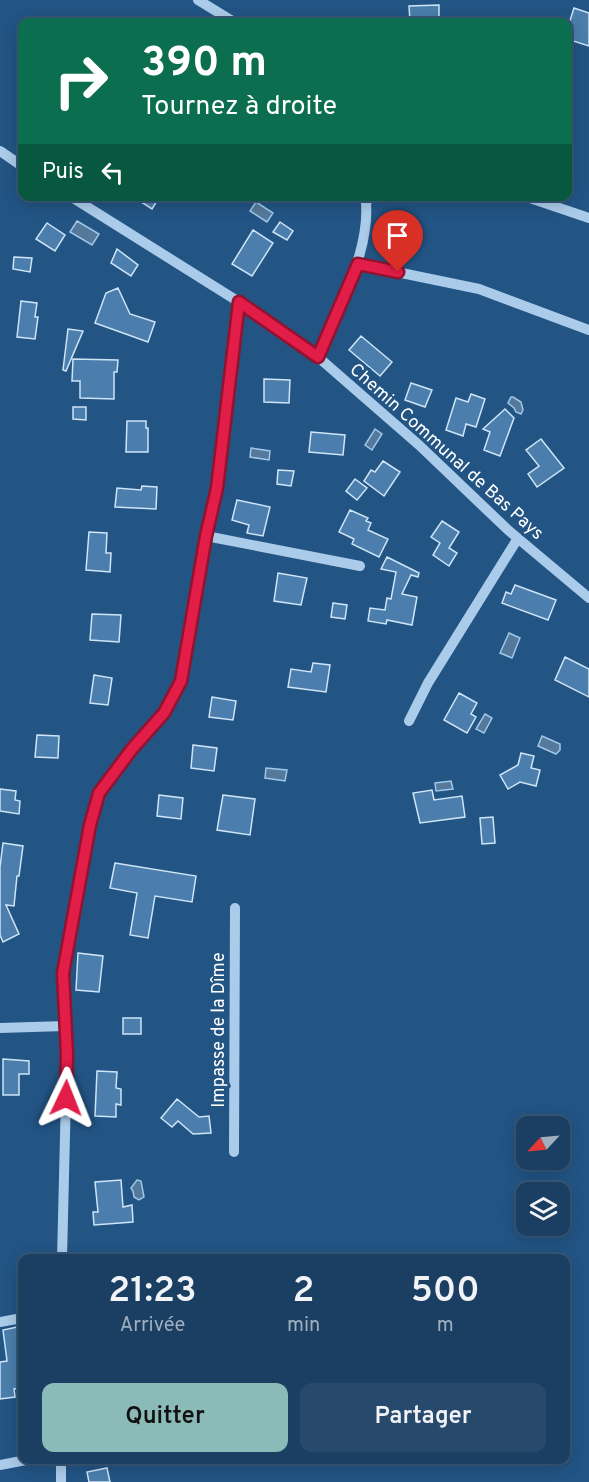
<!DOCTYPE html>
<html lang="fr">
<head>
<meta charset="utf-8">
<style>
  :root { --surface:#1a3f63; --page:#274a6c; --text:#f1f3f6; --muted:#9fafbe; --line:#385878; --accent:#8bbbb9 }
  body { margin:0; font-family:Overpass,sans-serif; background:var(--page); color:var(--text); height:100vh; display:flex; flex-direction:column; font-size:22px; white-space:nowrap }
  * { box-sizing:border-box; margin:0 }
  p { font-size:20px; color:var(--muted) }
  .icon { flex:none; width:33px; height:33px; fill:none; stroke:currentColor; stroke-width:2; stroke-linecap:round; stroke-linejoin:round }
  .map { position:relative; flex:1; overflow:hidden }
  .drawer { position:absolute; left:18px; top:1254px; width:552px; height:210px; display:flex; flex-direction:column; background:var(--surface); border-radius:12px; box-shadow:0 3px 15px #0003,0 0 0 2px var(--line) }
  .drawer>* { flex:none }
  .hud { position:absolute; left:18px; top:18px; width:554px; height:183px; border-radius:12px; box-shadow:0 3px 15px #0003,0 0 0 2px var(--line); background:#0b6e4f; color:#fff; overflow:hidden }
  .needle { width:39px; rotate:244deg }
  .fabs { position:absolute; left:516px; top:1116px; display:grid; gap:12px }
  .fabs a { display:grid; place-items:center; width:54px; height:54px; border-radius:12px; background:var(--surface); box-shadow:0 3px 15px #0003,0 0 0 2px var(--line); font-size:30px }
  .pin { position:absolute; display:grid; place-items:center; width:51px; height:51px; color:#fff; margin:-62px -26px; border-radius:50% 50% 50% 0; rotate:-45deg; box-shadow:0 0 6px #0007 }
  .pin .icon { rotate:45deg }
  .me { position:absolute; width:66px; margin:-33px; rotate:2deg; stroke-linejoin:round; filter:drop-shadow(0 0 4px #0008) }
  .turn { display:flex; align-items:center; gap:21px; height:126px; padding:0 24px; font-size:27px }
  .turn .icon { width:78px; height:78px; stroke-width:2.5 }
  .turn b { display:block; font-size:42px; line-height:51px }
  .then { display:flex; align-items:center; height:57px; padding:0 24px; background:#0003; gap:12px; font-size:22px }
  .eta { display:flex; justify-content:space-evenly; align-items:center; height:102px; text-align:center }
  .eta b { font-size:36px; font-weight:600; line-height:42px }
  .primary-button { display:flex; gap:12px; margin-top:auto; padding:12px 24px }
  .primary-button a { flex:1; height:69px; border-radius:12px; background:var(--accent); color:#111; font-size:24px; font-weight:600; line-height:69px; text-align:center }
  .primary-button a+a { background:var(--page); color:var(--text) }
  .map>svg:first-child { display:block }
</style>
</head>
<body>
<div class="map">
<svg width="589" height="1482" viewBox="0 0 589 1482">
  <rect width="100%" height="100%" fill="#225484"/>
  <path fill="#55799b" stroke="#9ec7ea" stroke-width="1.5" d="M256,202L273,213L267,222L250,211Z
    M77,221L99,234L92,245L70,232Z
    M511,397H513L521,402L523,410L521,414L516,412L514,408L508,403Z
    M375,429L382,434L372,450L365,445Z
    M251,448L270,451L269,460L250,457Z
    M509,633L520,638L512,658L500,653Z
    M485,714L492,718L484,733L476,729Z
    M542,736L560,744V750L556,754L538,746Z
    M266,768L287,770L285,781L265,778Z
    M451,781L453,789L436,791L435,783Z
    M137,1180L141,1181L144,1197L139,1200L134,1197L133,1191L131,1188Z"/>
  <path fill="#4b7eac" stroke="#cee4f7" stroke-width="1.5" d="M439,5V22H410L409,6Z
    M574,8L589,13V46L567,39V30Z
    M132,196H160L152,209Z
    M280,222L293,231L287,240L273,232Z
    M47,223L65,235L55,251L36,239Z
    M253,230L273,243L252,276L232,264Z
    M117,249L138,265L131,276L111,263Z
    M14,257L32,258L30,272L13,269Z
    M118,288L130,314L155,322L148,342L95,323L106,293Z
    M21,301L37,303L35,317H38L35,339L17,337Z
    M68,329L83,331L66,371L63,370Z
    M361,336L392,362L380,376L349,350Z
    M73,359L118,360L117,372H114V399L80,398V381H72Z
    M264,379L290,380L289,403L264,402Z
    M411,383L432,390L425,407L405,400Z
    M471,394L485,399L476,427L466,424L463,436L446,430L456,398L468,402Z
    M73,407H86V420L73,419Z
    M505,409L514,418L500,456L484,450L490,432L483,429Z
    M127,421H146V428H148V452H126Z
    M311,432L345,435L343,455L309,452Z
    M541,439L564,468L537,487L528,474L539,466L526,450Z
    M383,461L400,472L384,496L364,481L371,470L375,472Z
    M278,470L294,471L291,486L277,484Z
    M355,479L367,488L357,500L346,491Z
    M142,486L157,487L156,509L115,507L117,488L141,490Z
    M237,500L270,507L263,536L247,533L249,525L232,520Z
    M350,510L368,518L366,521L371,523L368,530L388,539L379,557L352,544L354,539L339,532Z
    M442,521L459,532L449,548L457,553L449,566L433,555L440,543L431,537Z
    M89,532L107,533L106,553H111L110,572L86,570Z
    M387,557L419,573L418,577L411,575L402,594L417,597L412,625L387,620L386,624L368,621L370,608L385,610L387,598L391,599L396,572L381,569Z
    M278,573L307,578L301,605L274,601Z
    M515,585L556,600L548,620L502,603L506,592L511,594Z
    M333,603L347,605L345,619L331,617Z
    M92,614L121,615L119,642L90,640Z
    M565,657L589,669V697L555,680Z
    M313,663L330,665L326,692L288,687L291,669L311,672Z
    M94,675L112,678L108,705L90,703Z
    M459,693L477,703L471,714L476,717L467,733L444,720Z
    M212,697L236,701L233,720L209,717Z
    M37,735L59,736L58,758L35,757Z
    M193,745L217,748L214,771L191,768Z
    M521,753L534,756L531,768L540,770L536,786L520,782L508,789L500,775L518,765Z
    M0,789L16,791L15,800L20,801L19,814L0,811Z
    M432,790L434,800L462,796L465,817L420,823L413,793Z
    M159,795L183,798L181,819L157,816Z
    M223,795L255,799L250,835L217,830Z
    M493,817L495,843L482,844L480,818Z
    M3,843L23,846L19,876H17L14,906L6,905L19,934L3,942L0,935V867Z
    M115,863L196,876L192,902L155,896L148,938L130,935L137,893L110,888Z
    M78,953L103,956L99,992L76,990Z
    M123,1018H141V1034H123Z
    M3,1059L29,1061V1074H19V1095H3Z
    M97,1071L117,1072L116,1088L121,1089V1105L116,1104V1117L95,1116Z
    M177,1099L199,1117L209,1116L211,1133L193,1134L178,1121L172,1127L161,1118Z
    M121,1180L123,1207L132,1205L133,1222L94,1225L93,1212H98L95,1182Z
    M22,1326V1388L14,1389L15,1397L0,1399V1362L7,1361L3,1330Z
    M107,1468L110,1482H89L87,1472Z"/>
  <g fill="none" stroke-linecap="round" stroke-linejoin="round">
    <path stroke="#aacbe9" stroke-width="10" d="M198,0L234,22
      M0,151L22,166
      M70,196L239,302L318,357L419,445L508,530L589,598
      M524,196L589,218
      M358,264L479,289L589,330
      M318,357C337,312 370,252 366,203L370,196
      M206,536L360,566
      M409,721L428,683L518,538
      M0,1028L65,1026
      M234,1152L235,908
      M62,1258L67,1054L63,973L90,825L99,793L132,749L164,713L181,681L206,536L217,488L239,302
      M0,1322L22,1318
      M0,1465L26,1460
      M61,1482V1460"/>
  </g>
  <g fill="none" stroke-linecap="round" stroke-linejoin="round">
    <defs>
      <path id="route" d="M66,1098L67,1054L63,973L90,825L99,793L132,749L164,713L181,681L206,536L217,488L239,302L318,357L358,264L398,272"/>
    </defs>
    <use href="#route" stroke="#92132f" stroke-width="15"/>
    <use href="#route" stroke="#e11d48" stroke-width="10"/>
  </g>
  <g text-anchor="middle" stroke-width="6" stroke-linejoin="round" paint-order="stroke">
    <g font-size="18" fill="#fff" stroke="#225484">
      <text transform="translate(447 451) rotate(42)" y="6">Chemin Communal de Bas Pays</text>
      <text transform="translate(218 1030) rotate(-90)" y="6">Impasse de la Dîme</text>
    </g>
  </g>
</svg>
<div class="fabs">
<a><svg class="needle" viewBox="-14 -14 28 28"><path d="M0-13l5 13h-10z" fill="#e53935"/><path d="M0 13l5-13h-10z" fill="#9fafbe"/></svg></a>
<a><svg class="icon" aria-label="layers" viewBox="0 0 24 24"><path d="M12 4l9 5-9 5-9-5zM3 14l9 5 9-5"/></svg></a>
</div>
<div class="pin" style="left:398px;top:272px;background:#d93025"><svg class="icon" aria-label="arrive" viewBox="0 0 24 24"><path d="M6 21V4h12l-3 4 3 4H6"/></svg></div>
<svg class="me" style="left:66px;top:1098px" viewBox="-20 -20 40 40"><path d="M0-17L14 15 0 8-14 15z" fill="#e11d48" stroke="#fff" stroke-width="4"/></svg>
<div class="hud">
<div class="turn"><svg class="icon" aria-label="right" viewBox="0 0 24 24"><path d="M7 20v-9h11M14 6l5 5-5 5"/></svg><div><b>390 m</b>Tournez à droite</div></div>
<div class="then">Puis<svg class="icon" aria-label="left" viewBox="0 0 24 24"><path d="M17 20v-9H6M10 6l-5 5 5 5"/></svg></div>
</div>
<section class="drawer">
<div class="eta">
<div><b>21:23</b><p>Arrivée</p></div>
<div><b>2</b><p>min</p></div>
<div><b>500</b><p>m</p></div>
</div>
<div class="primary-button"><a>Quitter</a><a>Partager</a></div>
</section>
</div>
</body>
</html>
